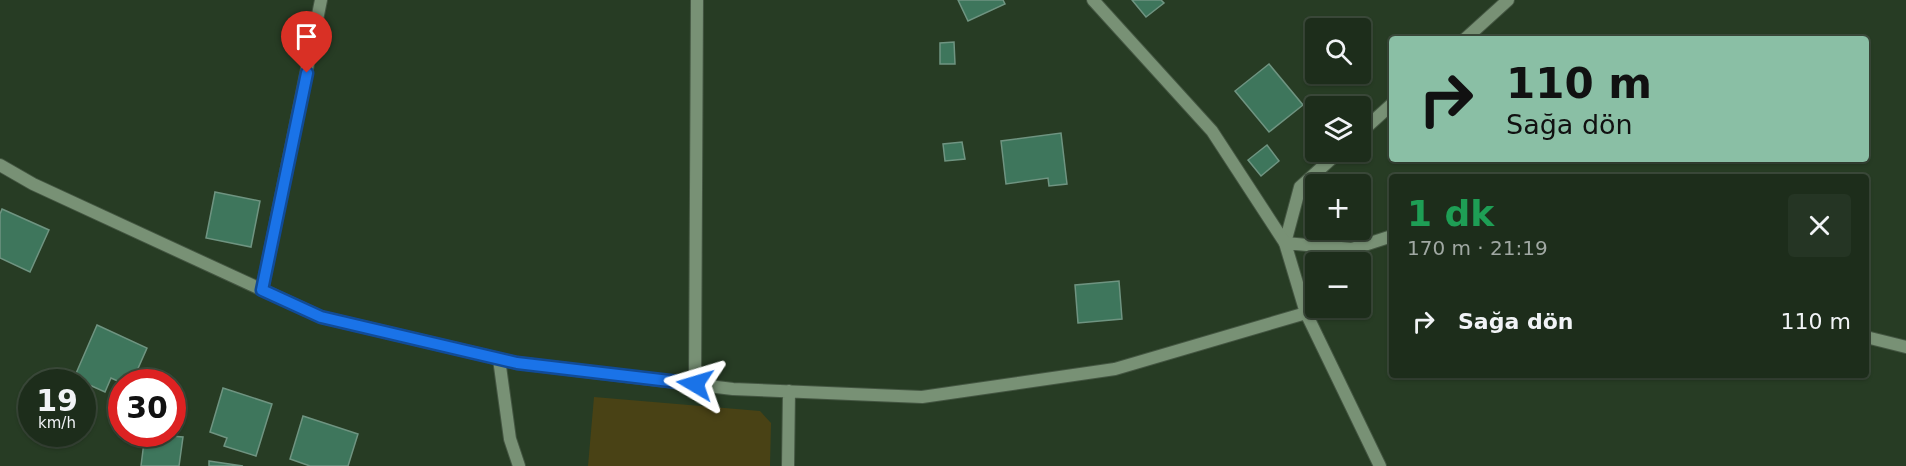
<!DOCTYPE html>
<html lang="tr">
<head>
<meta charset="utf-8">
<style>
  :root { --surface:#1d2d1b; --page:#253524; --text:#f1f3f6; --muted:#a0a8a3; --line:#3b493a }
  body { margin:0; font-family:"DejaVu Sans",sans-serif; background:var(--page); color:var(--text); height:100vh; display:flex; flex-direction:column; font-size:22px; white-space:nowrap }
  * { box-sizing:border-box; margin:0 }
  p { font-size:20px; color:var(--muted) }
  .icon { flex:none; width:33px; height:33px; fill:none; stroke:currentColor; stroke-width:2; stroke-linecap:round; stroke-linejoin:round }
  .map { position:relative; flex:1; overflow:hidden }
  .side { position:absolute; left:1389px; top:174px; width:480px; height:204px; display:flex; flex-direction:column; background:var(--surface); border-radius:6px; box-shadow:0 2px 4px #0004,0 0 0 2px var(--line) }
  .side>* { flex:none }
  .guide { position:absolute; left:1389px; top:36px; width:480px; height:126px; border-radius:6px; box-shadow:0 2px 4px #0004,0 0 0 2px var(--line); background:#8abfa5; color:#111; overflow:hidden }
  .tools { position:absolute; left:1305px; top:18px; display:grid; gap:12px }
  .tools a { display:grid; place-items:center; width:66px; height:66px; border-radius:6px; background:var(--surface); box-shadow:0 2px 4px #0004,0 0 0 2px var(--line); font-size:30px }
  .speed { position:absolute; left:18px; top:369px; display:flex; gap:12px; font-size:30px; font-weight:700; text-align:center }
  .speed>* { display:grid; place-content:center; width:78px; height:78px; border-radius:50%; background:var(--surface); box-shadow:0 2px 4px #0004,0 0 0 2px var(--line); line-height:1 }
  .speed small { font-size:15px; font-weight:400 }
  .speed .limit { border:9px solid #d22; background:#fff; color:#111 }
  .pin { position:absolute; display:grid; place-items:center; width:51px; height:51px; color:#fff; margin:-62px -26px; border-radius:50% 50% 50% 0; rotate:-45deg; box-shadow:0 0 6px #0007 }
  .pin .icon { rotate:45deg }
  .me { position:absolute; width:66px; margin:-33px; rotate:277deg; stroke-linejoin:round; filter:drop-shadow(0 0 4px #0008) }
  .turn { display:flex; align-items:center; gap:21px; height:126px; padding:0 18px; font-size:27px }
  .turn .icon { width:78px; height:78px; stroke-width:2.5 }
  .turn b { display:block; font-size:42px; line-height:51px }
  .round { display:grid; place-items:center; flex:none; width:63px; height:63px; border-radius:6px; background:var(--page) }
  .overview { display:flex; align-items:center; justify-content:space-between; height:102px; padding:0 18px }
  h1 { font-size:36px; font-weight:700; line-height:45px; color:#1e9e55 }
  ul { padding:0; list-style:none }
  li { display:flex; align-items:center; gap:18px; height:90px; padding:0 18px }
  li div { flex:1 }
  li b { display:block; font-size:22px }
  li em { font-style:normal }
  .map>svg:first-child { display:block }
</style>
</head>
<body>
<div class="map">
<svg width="1906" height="466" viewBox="0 0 1906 466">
  <rect width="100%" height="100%" fill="#273c24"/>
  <path fill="#494215" d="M594,397L760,411L771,423L770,466H588Z"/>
  <path fill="#3e765c" stroke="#6f9481" stroke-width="1.5" d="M958,0H1003L1005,4L968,21Z
    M1132,0H1161L1164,3L1146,17Z
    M954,42L955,64H940V43Z
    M1269,64L1303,105L1269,132L1235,91Z
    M1061,133L1067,184L1049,186L1048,178L1006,184L1001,141Z
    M962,142L965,159L945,161L943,144Z
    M1267,145L1279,161L1261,176L1248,160Z
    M215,192L260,201L251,247L206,238Z
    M2,209L49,230L30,272L0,258V214Z
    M1119,281L1122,319L1078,323L1075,285Z
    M97,325L147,348L132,382L122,383L111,378L105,392L74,378Z
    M223,388L272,404L256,456L224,446L227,438L210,432Z
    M303,416L358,434L348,466H310L290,459Z
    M145,434L183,437L179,466H141Z
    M209,461L243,466H209Z"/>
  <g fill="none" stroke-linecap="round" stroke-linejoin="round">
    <defs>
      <path id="lane" d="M1465,39L1508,0
        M1360,133L1392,104
        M1285,243L1300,187L1339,152"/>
      <path id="street" d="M1093,0L1212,131L1285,243L1306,313L1380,466
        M0,165L33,184L321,317L517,363L733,389L922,397L1115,369L1306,313
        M1285,243L1352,249L1392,236
        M262,290L321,0
        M1866,337L1906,347
        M499,359L510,439L519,466
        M695,384L697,0
        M788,466L789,391"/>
    </defs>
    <use href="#lane" stroke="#445642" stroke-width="14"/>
    <use href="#street" stroke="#445642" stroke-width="14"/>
    <use href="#lane" stroke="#789175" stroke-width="12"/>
    <use href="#street" stroke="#789175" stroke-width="12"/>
  </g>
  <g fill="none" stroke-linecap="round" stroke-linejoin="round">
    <defs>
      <path id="route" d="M307,73L262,290L321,317L517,363L695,384"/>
    </defs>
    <use href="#route" stroke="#114b97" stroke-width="15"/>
    <use href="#route" stroke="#1a73e8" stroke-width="10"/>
  </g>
</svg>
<div class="tools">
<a><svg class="icon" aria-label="search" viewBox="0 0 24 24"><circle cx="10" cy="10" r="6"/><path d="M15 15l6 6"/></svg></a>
<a><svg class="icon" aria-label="layers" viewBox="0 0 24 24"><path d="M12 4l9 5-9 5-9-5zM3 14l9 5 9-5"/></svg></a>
<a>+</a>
<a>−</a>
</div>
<div class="speed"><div>19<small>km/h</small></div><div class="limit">30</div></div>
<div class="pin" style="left:307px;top:73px;background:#d93025"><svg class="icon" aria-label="arrive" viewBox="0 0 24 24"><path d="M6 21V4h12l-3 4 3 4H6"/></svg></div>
<svg class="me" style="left:695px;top:384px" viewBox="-20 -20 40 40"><path d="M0-17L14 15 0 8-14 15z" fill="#1a73e8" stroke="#fff" stroke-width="4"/></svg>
<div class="guide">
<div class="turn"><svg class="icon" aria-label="right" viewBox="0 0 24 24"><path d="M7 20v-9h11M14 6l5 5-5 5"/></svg><div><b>110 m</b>Sağa dön</div></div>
</div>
<section class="side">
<div class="overview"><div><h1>1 dk</h1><p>170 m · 21:19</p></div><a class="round"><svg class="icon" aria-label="close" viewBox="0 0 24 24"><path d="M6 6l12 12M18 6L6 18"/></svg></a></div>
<ul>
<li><svg class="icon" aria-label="right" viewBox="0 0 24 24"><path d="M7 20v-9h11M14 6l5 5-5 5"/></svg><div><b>Sağa dön</b></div><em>110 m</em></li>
</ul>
</section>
</div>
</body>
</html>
